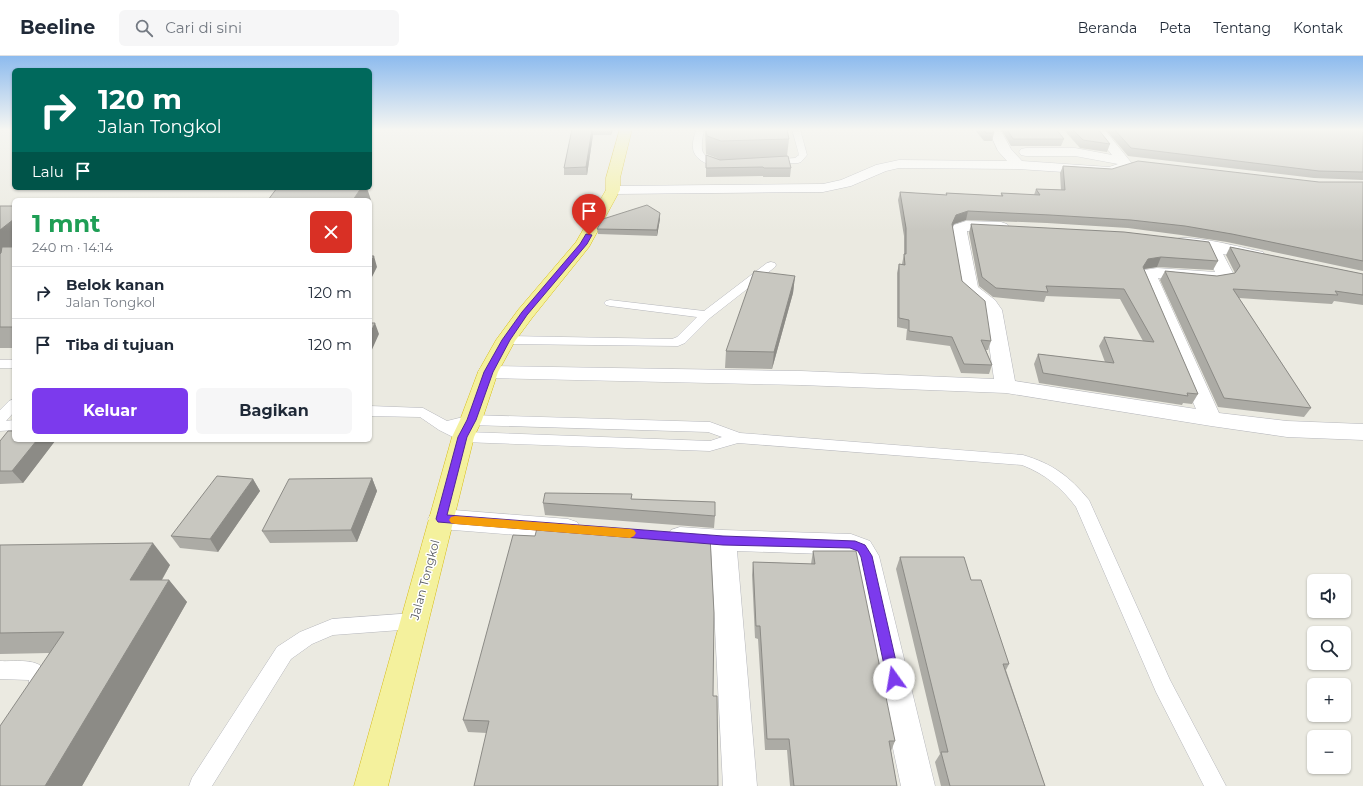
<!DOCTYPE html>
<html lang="id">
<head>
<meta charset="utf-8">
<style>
  :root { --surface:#fff; --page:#f6f6f7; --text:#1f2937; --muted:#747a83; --line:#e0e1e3; --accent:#7c3aed }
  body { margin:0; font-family:Montserrat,sans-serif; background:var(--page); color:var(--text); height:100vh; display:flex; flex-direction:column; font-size:15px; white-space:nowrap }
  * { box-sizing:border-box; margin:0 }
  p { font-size:13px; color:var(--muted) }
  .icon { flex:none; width:22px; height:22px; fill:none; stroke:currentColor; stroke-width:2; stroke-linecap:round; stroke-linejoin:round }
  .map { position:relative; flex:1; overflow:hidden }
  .drawer { position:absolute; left:12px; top:142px; width:360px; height:244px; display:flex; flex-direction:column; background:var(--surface); border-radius:6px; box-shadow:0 1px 3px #0004 }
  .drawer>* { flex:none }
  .top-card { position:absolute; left:12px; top:12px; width:360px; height:122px; border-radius:6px; box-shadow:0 1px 3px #0004; background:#00695c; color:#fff; overflow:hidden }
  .buttons { position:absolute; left:1307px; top:518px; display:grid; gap:8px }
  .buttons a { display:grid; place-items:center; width:44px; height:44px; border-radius:6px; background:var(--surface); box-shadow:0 1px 3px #0004; font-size:20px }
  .pin { position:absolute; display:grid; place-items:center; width:34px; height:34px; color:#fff; margin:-41px -17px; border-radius:50% 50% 50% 0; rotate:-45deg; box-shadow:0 0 4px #0007 }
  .pin .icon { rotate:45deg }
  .me { position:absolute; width:44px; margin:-22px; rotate:347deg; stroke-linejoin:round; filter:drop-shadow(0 0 3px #0008) }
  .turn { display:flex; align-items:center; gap:14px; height:84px; padding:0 20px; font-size:18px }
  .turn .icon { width:52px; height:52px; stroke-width:2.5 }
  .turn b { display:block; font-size:28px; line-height:34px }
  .then { display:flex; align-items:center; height:38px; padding:0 20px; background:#0003; gap:8px; font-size:15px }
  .round { display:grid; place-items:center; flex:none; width:42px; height:42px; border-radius:6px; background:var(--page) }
  .overview { display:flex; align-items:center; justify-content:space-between; height:68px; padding:0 20px }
  h1 { font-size:24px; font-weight:700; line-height:30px; color:#1e9e55 }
  .cta { display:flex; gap:8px; margin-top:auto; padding:8px 20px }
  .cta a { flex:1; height:46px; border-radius:6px; background:var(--accent); color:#fff; font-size:16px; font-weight:700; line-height:46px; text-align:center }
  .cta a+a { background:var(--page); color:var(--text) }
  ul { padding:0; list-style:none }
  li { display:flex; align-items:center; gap:12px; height:52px; padding:0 20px; border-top:1px solid var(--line) }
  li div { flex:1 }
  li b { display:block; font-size:15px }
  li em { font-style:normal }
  header { display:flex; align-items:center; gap:24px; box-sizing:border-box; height:56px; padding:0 20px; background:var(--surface); border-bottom:1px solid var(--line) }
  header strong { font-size:19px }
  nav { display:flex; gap:22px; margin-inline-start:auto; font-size:14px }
  .search { width:280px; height:36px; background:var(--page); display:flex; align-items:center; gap:10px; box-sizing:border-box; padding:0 14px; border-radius:6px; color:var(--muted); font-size:15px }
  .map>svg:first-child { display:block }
</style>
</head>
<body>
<header>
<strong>Beeline</strong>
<div class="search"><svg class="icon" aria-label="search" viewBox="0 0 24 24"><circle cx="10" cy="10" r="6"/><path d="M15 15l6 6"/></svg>Cari di sini</div>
<nav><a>Beranda</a><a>Peta</a><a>Tentang</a><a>Kontak</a></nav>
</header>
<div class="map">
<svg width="1363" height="730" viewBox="0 0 1363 730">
  <rect width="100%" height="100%" fill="#ebeae1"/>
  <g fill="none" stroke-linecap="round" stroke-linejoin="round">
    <defs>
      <path id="service" d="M696,73H704C699,101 701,100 727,106L728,108L727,110C716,113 694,106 693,92C692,86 695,79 696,73Z
        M792,73H800L807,99L801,106L798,107L768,108L767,106L768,104L795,102L799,99Z
        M771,206L775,207L776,209L775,211L710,262L685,287L678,290L506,288L502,287L500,284L502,281L506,280L672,283L677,281L697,261L610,250L606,249L604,247L606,245L610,244L704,255L767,207Z
        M0,304H14V312H0Z
        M14,343V356L6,365L14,364V374L0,375V354L9,345Z
        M370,350L423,352L447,365L471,359L710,366L740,377L1023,399C1053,408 1069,420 1089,444L1170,624L1226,730H1204L1156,636L1076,451C1061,431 1045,418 1022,409L738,387L710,395L463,386L439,374L420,361L370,360ZM471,369L708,376L722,381L710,385L466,376L459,372Z
        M414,557L420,559L423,565L420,571L414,573L333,579L312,588L291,603L212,730H189L192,722L277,591L300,576L332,563Z
        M0,605C16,606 45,600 48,622C49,629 49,634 46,640L39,643L32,640L29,634V624L0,623Z"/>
      <path id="minor" d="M988,73H1000L1011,93L1022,105L1109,111L1118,108L1075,100H1026L1021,99L1019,96L1021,93L1026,92H1075L1112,99L1091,73H1104L1134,110L1132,113L1109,119L1018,113L899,112L886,115L851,130L823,136L613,138L608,137L606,134L608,131L613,130L823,128L841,124L876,109L899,104L1007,105L998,95Z
        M966,165L1001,166L1007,168L1009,171L1007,174L1001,176L967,175V176L978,231L995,244L1002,254L1015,325L1196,353L1140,221L1144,214L1157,212L1215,216L1205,194L1175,189L1173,186L1175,183C1193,178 1243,192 1263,196L1265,200L1263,204L1257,205L1223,198L1234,219C1224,234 1175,224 1158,222L1219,357L1287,365L1363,368V384L1287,381L1211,370L1006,337L801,329L488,322L481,321L478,316L481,311L488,310L801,315L994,323L984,254L961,233L951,176L954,169Z
        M441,453L568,463L577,466L581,473L577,480L568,483L441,473L432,470L428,463L432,456Z
        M680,471L723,474L851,478L870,485L879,500L935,730H901L852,499L737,495L757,730H723L711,493L680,491L671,488L667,481L671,474Z"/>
      <path id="trunk" d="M620,73H632L620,122V134L589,191L532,262L515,285L498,316L482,364L474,381L388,730H354L452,381L460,364L478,316L496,284L518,254L576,186L606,134V122Z"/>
    </defs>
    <use href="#service" stroke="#b6b7bc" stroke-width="1"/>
    <use href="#minor" stroke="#b6b7bc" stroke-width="1"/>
    <use href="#trunk" stroke="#d7bc15" stroke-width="1"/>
    <use href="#service" fill="#fff" fill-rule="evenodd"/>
    <use href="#minor" fill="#fff" fill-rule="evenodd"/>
    <use href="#trunk" fill="#f4f19d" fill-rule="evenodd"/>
  </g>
  <path fill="#acaba5" d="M572,73H613L611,79H593L587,119H564V112Z
    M705,73H787L789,83L787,100L791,112L790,121H763V120L706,121V99L720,103L706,98Z
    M967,73H992L994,77L992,85H984L975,74H968Z
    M1001,73H1056L1064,83L1061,90H1011Z
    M1063,73H1098L1110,88L1107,96L1080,92Z
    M1105,73H1363V124L1314,122L1128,100Z
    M1063,110L1319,126H1363V215L1227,186L1181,179L1128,172L1047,167L966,164L954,168L952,170L962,225L991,285L988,294H986L992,309L989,318L961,317L950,290L906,284L907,273L897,271V217L899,208H902L904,198V180L898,144L900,136L946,139V137L1001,140V137L1034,139L1036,133L1061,134L1060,117Z
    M0,150H14V292H0Z
    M660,163L657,180L598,178L597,173Z
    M971,168L1218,205L1213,214L1157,211L1144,213L1198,338L1192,348L1183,347L1182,349L1039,327L1034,308L1038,298L1105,306L1099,290L1104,281L1143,285L1120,243L1046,240L1044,246L993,241L979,230L969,177Z
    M1230,191L1363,218V249L1334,245L1332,248L1239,242L1311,352L1304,361L1218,351L1160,224L1165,215L1217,220L1235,217L1226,199Z
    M795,220L793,237L772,313L725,312L726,295Z
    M0,385H55L23,427L0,428Z
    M372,422L377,435L357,486L270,487L262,475Z
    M253,423L260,435L218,496L180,492L171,480Z
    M632,443L715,460L714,472L545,459L543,447Z
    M0,489L170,509L162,524H169L187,546L82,730H0L49,597L0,598Z
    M813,495L895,685L891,695L897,730H790L787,694H765L758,583L755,582L752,519L753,506L811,508Z
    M900,501L971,524L1009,608L1006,614L1045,730H941L935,706L940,698L896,513Z
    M714,557L487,677L468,676L463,664Z"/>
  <path fill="#8c8b86" d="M592,73L593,79L587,119L586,111Z
    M611,73H613L611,79Z
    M361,132H367L371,144L370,145V144H353Z
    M968,155L966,164L954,168L950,176L952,168L956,159Z
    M660,157V163L657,180V174Z
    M14,163V192L0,203V174Z
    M374,200L377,211L370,225V207Z
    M1161,201L1157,211L1144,213L1143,211L1148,203Z
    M795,220L793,237L772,313L774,296Z
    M375,267L379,278L370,298V278Z
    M37,384H54L55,385L23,427L12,415Z
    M372,422L377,435L357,486L351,474Z
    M253,423L260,435L218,496L210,483Z
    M153,487L170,509L149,546L130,524Z
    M169,524L187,546L82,730H45Z"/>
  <path fill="#c8c7c0" stroke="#8c8b86" d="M572,73H592L586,111L564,112Z
    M706,73H787L789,83L721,85L707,80Z
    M983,73H992L994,77H986Z
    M1007,73H1056L1064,83H1013Z
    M1072,73H1098L1110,88L1083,84Z
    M1114,73H1363V116L1319,115L1131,92Z
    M706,99L720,104L788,100L791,112H764L763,111L706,112Z
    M1138,105L1319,126H1363V205L1232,178L1185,170L1131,164L1050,159L968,155L956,159L952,168L962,225L985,245L991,285L981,284L992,309L964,308L952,281L909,275V264L899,262V208L905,209L904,198H906V172L900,136L947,139L946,137L1003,140L1001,137L1040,139L1036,133L1065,134L1063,110L1112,113Z
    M277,132H361L353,144H268Z
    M647,149L660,157L657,174L597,173L603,163Z
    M0,150H14V163L0,174Z
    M971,168L1124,176L1209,186L1218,205L1161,201L1148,203L1143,211L1198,338L1187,337L1188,340L1043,317L1038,298L1114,307L1104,281L1154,286L1124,233L1046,230L1048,236L996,232L982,221Z
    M2,191H14V271H0V198L1,197Z
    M1230,191L1363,218V239L1335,235L1338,239L1233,233L1311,352L1224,342L1165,215L1217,220L1235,217L1240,210Z
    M370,200H374L370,207Z
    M754,215L795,220L774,296L726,295Z
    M370,267H375L370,278Z
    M8,375H14V384H37L12,415H0V385Z
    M217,420L253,423L210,483L171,480Z
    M372,422L351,474L262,475L289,423Z
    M545,437L632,438L631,443L715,446V460L543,447Z
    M538,468L710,480L714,557L713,640H717L718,730H474L489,665L463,664L513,479L535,480Z
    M153,487L130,524H169L45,730H0V670L64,576L0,577V489Z
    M813,495H856L895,685H889L897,730H794L789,683H767L760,570H756L753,506L815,508Z
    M900,501H964L971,524H981L1009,608H1003L1045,730H950L941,696H948Z"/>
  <linearGradient id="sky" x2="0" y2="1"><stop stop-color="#8dbbee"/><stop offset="0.42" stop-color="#f6f6f2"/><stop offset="1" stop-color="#f6f6f2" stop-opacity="0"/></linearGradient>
  <rect width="1363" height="175" fill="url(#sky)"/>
  <path fill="#7c3aed" stroke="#51269a" d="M586,178L592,179L587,188L527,259L510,284L493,316L476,364L467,381L447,459L723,480L855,485L865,489L872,500L900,623L898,627L894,629L889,627L887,623L861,501L858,495L850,492L723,489L438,466L436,463L458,381L467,364L484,316L502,284L522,256L580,188Z"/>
  <path fill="#f59e0b" d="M455,460L630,473L634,474L636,477L634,480L630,482L455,468L451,467L449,464L451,461Z"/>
  <g text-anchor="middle" stroke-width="3" stroke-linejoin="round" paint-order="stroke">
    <g font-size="12" fill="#595b60" stroke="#fff">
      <text transform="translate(425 524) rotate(-75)" y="4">Jalan Tongkol</text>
    </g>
  </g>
</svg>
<div class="buttons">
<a><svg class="icon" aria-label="sound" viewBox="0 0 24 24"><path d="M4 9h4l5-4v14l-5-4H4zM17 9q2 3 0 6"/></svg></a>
<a><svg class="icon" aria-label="search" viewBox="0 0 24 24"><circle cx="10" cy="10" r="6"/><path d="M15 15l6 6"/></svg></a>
<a>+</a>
<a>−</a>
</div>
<div class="pin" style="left:589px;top:179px;background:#d93025"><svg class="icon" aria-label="arrive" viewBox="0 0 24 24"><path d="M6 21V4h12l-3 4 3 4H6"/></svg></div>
<svg class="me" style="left:894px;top:623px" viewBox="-20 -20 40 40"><circle r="19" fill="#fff"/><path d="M0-13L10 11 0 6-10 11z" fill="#7c3aed"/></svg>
<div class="top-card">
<div class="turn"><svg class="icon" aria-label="right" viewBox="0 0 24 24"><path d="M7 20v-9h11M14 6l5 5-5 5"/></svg><div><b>120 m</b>Jalan Tongkol</div></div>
<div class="then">Lalu<svg class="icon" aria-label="arrive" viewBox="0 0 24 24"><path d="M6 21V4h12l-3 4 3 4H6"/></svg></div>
</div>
<section class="drawer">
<div class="overview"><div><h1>1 mnt</h1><p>240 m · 14:14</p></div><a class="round" style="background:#d93025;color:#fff"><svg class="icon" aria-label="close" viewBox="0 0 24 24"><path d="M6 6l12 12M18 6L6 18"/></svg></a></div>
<ul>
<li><svg class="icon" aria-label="right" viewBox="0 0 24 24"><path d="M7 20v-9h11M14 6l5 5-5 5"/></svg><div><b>Belok kanan</b><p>Jalan Tongkol</p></div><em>120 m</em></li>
<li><svg class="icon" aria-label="arrive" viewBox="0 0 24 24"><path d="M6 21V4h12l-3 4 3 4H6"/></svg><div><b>Tiba di tujuan</b></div><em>120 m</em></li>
</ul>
<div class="cta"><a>Keluar</a><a>Bagikan</a></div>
</section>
</div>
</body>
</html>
